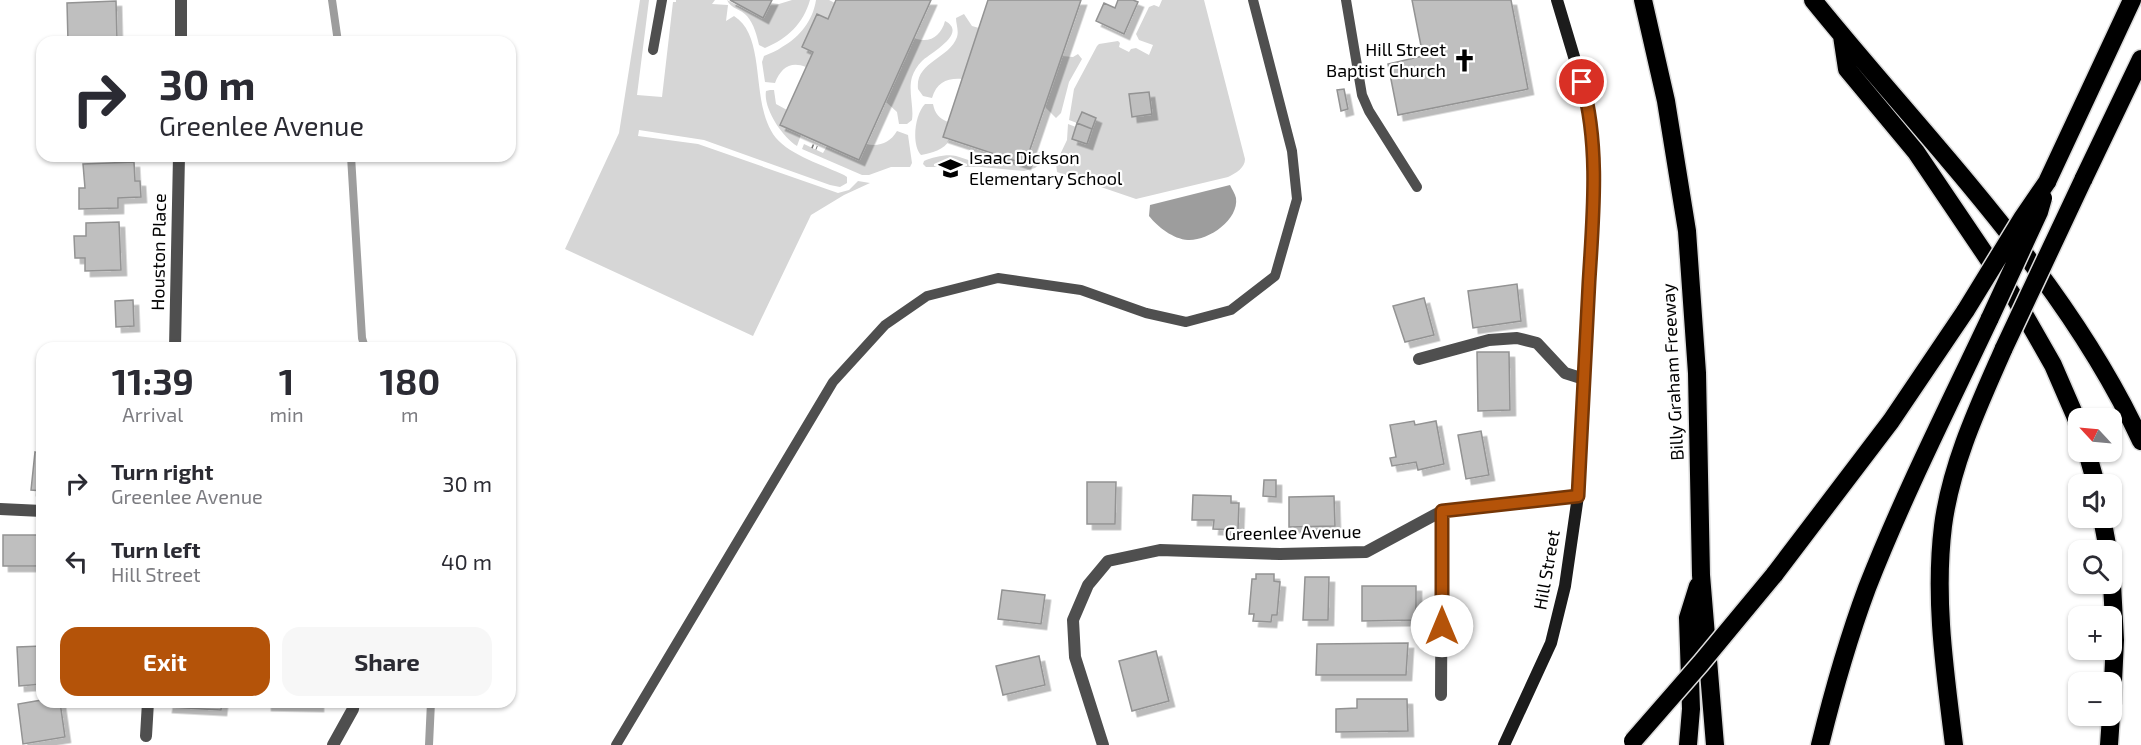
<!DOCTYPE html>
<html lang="en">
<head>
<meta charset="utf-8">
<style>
  :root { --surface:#fff; --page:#f7f7f7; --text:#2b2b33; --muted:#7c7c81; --accent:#b45309 }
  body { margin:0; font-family:"Exo 2",sans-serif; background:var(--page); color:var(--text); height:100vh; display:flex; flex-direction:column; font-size:22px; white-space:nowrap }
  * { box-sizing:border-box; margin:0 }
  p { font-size:20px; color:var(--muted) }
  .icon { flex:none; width:33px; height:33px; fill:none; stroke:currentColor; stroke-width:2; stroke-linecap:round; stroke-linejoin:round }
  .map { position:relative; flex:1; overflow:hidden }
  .panel { position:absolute; left:36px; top:342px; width:480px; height:366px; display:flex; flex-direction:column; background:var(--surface); border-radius:18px; box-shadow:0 2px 4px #0004 }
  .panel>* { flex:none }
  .hud { position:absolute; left:36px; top:36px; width:480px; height:126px; border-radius:18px; box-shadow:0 2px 4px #0004; background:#fff; color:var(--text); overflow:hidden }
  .needle { width:39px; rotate:296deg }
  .controls { position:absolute; left:2068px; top:408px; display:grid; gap:12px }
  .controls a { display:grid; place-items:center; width:54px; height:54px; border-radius:12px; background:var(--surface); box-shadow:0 2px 4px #0004; font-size:30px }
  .pin { position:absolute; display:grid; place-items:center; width:51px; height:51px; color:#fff; margin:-26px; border:3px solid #fff; border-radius:50%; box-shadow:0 2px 6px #0007 }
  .me { position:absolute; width:66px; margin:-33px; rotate:0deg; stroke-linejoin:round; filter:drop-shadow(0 0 4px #0008) }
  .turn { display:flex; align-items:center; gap:21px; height:126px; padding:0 24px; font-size:27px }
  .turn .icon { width:78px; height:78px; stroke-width:2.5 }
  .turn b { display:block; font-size:42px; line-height:51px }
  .eta { display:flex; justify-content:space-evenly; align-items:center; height:102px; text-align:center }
  .eta b { font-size:36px; font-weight:700; line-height:42px }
  .cta { display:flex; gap:12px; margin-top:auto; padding:12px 24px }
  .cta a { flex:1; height:69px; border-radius:18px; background:var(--accent); color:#fff; font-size:24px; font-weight:700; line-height:69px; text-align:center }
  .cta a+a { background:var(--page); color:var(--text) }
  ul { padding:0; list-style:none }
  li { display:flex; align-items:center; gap:18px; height:78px; padding:0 24px }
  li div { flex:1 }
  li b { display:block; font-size:22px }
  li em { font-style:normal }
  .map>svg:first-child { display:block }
</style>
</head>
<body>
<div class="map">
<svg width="2141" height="745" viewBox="0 0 2141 745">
  <defs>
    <filter id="shadow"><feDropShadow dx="5.5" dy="5.5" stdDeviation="0" flood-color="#0004"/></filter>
  </defs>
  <rect width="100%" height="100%" fill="#fff"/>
  <path fill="#d6d6d6" d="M640,0H649L637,95L662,97L673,2H676V0H715L712,4L728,5L726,21L734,16C768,37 749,105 776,138C790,155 825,166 844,175L847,177V183L840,187L830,185L704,140L639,130L638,136L698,144L838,193L849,190L858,181L870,183L844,195L811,215L753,336L565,249L619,133Z
    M727,0L762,18L771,3L779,4L792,0H810C803,24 788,38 765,48L759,45C757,36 754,24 747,16C741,9 731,9 727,0Z
    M816,0H829L835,3L828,19L817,14L813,52L806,67C790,61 781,68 775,83L765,82L762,62L764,56C770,53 777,51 782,47C800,37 813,20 816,0Z
    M1162,0H1204L1245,159C1245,168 1236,173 1228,177L1136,199L1057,172L1056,163L1067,140L1068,124L1076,127L1072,139L1087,144L1096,118L1082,112L1077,123L1069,120L1074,89L1097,46L1099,44L1118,41L1120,43L1119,47L1129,52L1131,49L1136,48L1149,55L1153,45L1139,40L1136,34L1149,7L1154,5L1159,7Z
    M964,14L972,26L979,28L962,79C947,78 937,82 932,98L923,96L918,89C915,62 949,59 957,37C959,31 956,24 956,18Z
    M945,21C969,33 929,54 922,61C917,66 914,71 912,77C908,91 914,106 912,120L907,124H899L897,112L886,102L914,38C930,44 941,36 945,21Z
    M1078,54L1082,59L1069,82L1061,113L1056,118L1045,107L1062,56L1073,57Z
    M770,90H774L776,104L787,110L781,125L801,135L797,146C782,137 763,108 766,91Z
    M925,104H933C935,114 939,118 948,122L943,137L949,140C945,150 931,153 921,155C911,144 915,114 925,104Z
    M897,131L908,135L912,163L910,167H891L869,175H862L802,149L804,144L823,153L827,146L859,160L866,144C879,147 890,143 897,131Z
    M1045,151L1046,159L1035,168L1024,171L981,167H926L923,164L924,161C933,157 947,154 956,156C968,159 977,165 989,164L994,154L1025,164L1029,153L1034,154Z"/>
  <path fill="#9d9d9d" d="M1230,185C1232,189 1235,194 1236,198C1239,220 1208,241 1188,240C1173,239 1158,227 1149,216L1150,205Z"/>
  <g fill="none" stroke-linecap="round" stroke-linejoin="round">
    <path stroke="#9d9d9d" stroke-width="8" d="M332,0L338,42
      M351,156L362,338L365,348
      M429,745L431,702"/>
  </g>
  <path fill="#bfbfbf" stroke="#939393" stroke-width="1.5" filter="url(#shadow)" d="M730,0H772L763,18Z
    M836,0H931L859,160L780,125L813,52L802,47L817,14L828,19Z
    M988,0H1081L1025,164L943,137Z
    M1118,0H1133L1138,2L1124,34L1096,21L1104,3L1115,8Z
    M1412,0H1511L1528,89L1398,115L1388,64L1423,56Z
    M116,1L117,40L68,42L67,3Z
    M1344,89L1348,109L1341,111L1337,90Z
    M1149,92L1152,114L1132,117L1129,94Z
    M1082,112L1096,118L1092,129L1077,123Z
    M1077,123L1092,129L1087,144L1072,139Z
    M134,162L135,181H140L141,197L118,198V208L79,209V188H85L83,164Z
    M119,222L121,270L85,271V258H75L74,236H86V223Z
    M1517,284L1521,321L1473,328L1468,291Z
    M1424,298L1434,335L1405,342L1393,306Z
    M133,300L134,326L116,327L115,301Z
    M1477,352H1509L1510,410L1478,411Z
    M1414,421L1415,425L1436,421L1444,464L1418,470L1416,462L1392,466L1390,458L1396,457L1390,425Z
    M1481,431L1489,475L1466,479L1458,435Z
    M35,452L42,454V495V491L31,490Z
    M1264,480H1276V497L1263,496Z
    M1087,482H1116L1115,524H1087Z
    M1193,495L1231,496V503H1239L1238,530L1213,529L1214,520H1192Z
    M1334,496L1335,526L1289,527V497Z
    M3,535H42V566H3Z
    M1256,574H1274V581L1280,582L1277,615H1272L1271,622L1253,621L1254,614H1249L1252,579H1256Z
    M1305,577H1329L1328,620H1303Z
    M1362,586H1416V620L1362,621Z
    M1002,590L1045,595L1041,624L998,619Z
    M1408,643L1406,675H1316L1317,644Z
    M42,646V684L19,686L17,647Z
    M1156,651L1169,701L1132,711L1119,661Z
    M1039,656L1045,685L1003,695L996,666Z
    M1357,699H1407L1408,731L1336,732V709L1357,708Z
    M42,700V702H60L65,737L23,744L18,704Z
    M168,702H222L221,710L167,707Z
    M266,702H318V706L266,705Z"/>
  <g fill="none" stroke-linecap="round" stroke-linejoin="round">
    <defs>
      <path id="highway" d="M1643,0L1666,101L1687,231L1697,373L1701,575L1715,745
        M1813,0C1927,141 2064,275 2141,441
        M1842,36L1847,69L1916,152L2016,300L2053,365L2079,425
        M2083,180L2141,59
        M2047,182L2132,0
        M2087,452L2096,484
        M2102,518L2108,550
        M1774,575L1891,421L1966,310
        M2112,584L2115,640L2112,703
        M1688,745L1691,709L1688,618L1698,586
        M1820,745C1833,692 1848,639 1867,588C1903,496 1948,407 1990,318
        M1954,745C1945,672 1934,599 1943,526C1951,464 1979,405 2004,348
        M2109,745L2111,716"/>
    </defs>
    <use href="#highway" stroke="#dbdbdb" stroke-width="21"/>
    <path stroke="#717171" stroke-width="4" stroke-dasharray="1.5 3" stroke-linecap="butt" d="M812,146L817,148"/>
    <path stroke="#4f4f4f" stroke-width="10" d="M1346,0L1362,95L1369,111L1417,187
      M653,50L662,0
      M616,745L833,382L885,325L927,296L998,278L1081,290L1146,313L1186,322L1231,310L1275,276L1297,199L1292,151L1253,0"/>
    <path stroke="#4f4f4f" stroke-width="12" d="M181,42V0
      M175,348L179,156
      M1419,359L1489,340L1517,338L1537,343L1565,373L1584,379
      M0,509L42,511
      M1441,695L1442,511
      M146,736L148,702
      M333,745L353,709L354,702
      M1103,745L1075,657L1073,620L1088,585L1108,561L1160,550L1280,554L1366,552L1442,511L1578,496"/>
    <path stroke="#1c1c1c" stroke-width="12" d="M1504,745L1551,643L1565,586L1578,496L1593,219V147L1587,100L1557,0"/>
    <use href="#highway" stroke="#000" stroke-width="18"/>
    <defs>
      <path id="highway-bridge" d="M1966,310L2023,217L2047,182
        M1990,318L2039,212L2043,198
        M2004,348L2083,180
        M1633,741L1701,663L1774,575"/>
    </defs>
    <use href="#highway-bridge" stroke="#dbdbdb" stroke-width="21" stroke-linecap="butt"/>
    <use href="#highway-bridge" stroke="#000" stroke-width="18"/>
  </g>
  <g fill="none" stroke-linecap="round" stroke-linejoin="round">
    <defs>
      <path id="route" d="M1442,626V511L1578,496C1582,425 1585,353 1589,282C1593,216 1600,146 1582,82"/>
    </defs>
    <use href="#route" stroke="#753606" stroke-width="15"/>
    <use href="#route" stroke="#b45309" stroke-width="10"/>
  </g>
  <defs>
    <symbol id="church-bare" viewBox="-9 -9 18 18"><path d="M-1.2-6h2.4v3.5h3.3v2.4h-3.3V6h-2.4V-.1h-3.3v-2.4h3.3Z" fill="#000" stroke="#fff" stroke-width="2.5" paint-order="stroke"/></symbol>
    <symbol id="school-bare" viewBox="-9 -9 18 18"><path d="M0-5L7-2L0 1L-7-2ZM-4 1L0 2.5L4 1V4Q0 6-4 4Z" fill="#000" stroke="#fff" stroke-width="2.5" paint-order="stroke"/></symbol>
  </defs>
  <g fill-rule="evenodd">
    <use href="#church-bare" x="1448" y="44" width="33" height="33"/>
    <use href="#school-bare" x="934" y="152" width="33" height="33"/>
  </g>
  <g text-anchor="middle" stroke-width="4.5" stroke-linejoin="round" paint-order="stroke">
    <g font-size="18" fill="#000" stroke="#fff" text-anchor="end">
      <text x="1446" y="56">Hill Street<tspan x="1446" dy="21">Baptist Church</tspan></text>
      <text x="969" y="164" text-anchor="start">Isaac Dickson<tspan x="969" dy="21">Elementary School</tspan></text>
    </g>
    <g font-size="18" fill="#000" stroke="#fff">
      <text transform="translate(159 252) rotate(-89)" y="6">Houston Place</text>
      <text transform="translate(1673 372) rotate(-93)" y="6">Billy Graham Freeway</text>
      <text transform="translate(1293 533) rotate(-1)" y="6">Greenlee Avenue</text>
      <text transform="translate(1547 570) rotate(-80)" y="6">Hill Street</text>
    </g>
  </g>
</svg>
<div class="controls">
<a><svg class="needle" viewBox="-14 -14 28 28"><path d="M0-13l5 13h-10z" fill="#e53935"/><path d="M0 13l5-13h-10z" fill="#7c7c81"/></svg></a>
<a><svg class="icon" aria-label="sound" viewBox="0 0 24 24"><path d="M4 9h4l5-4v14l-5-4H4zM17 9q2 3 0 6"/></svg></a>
<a><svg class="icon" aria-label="search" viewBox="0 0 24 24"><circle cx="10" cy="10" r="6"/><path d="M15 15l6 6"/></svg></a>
<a>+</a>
<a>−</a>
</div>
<div class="pin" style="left:1582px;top:82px;background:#d93025"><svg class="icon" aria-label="arrive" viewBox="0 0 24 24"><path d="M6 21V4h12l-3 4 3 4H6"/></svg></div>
<svg class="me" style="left:1442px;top:626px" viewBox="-20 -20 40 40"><circle r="19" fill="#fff"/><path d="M0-13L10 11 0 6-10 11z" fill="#b45309"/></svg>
<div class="hud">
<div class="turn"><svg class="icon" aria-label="right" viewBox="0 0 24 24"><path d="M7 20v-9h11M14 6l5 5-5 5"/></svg><div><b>30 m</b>Greenlee Avenue</div></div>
</div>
<section class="panel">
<div class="eta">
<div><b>11:39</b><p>Arrival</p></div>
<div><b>1</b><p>min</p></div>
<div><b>180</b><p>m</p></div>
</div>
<ul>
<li><svg class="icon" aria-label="right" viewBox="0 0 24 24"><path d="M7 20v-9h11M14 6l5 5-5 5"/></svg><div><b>Turn right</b><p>Greenlee Avenue</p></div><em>30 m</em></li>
<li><svg class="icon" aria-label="left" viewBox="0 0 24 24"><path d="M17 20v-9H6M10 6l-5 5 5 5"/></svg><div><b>Turn left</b><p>Hill Street</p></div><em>40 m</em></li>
</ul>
<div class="cta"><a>Exit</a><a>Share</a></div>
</section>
</div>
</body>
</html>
